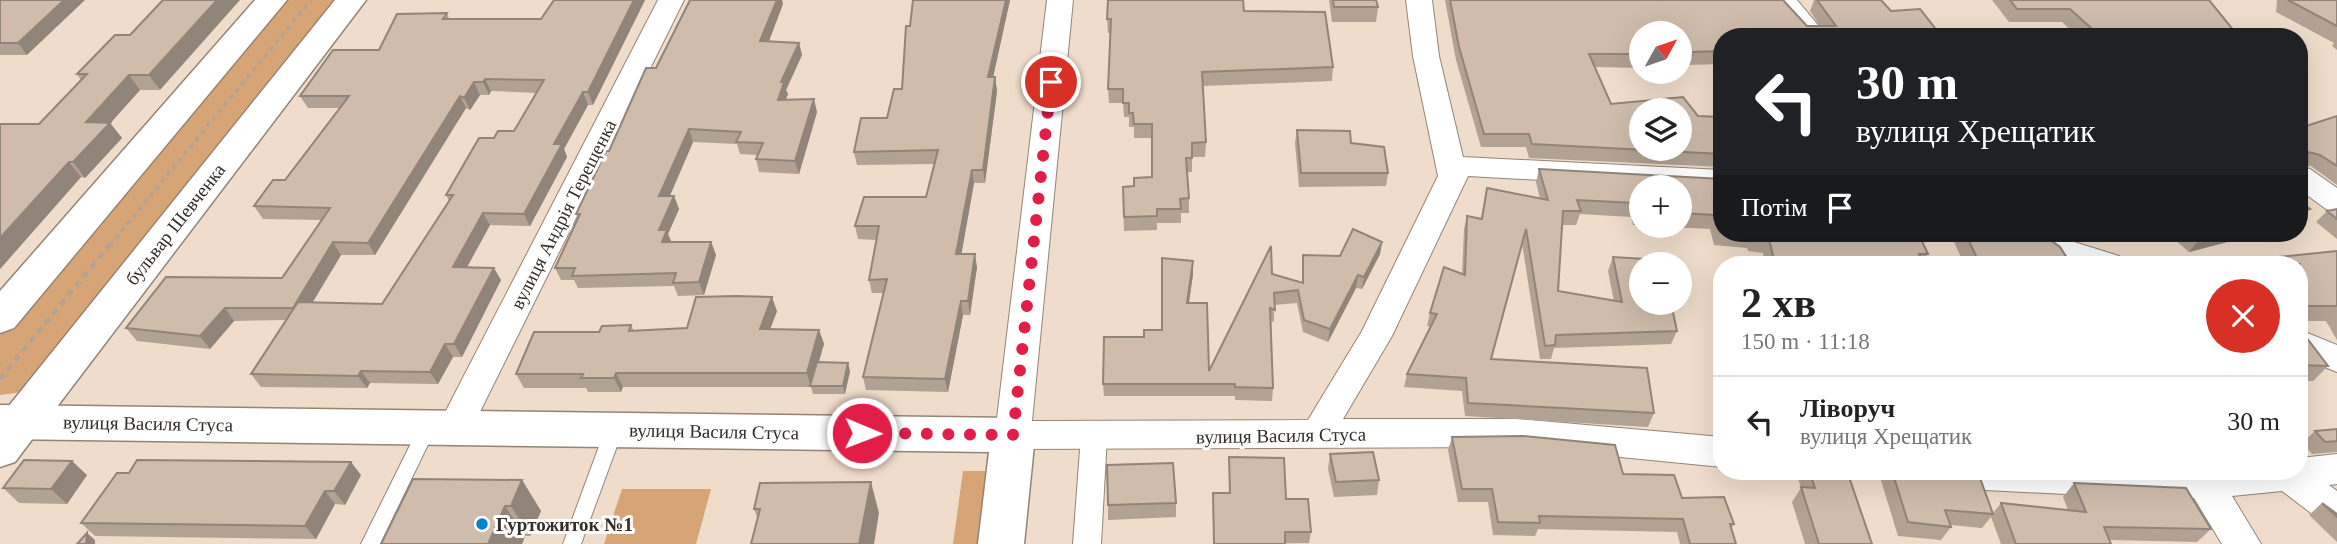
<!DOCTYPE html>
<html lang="uk">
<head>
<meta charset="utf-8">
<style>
  :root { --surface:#fff; --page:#f2f2f2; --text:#222; --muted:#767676; --line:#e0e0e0 }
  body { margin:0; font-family:Georgia,serif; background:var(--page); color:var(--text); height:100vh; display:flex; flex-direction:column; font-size:26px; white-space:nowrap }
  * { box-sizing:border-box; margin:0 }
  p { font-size:23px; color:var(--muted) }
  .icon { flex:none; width:38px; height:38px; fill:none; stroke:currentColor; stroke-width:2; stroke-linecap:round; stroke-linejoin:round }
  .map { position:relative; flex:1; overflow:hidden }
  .panel { position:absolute; left:1713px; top:256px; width:595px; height:224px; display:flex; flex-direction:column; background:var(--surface); border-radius:28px; box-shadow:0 7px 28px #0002 }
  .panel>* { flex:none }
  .banner { position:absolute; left:1713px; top:28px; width:595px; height:214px; border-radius:28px; box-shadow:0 7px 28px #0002; background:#202124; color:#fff; overflow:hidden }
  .needle { width:46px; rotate:50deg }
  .buttons { position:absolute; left:1629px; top:21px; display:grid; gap:14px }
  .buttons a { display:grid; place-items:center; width:63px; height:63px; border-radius:50%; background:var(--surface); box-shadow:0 7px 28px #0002; font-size:35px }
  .pin { position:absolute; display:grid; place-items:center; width:60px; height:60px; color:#fff; margin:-30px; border:4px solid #fff; border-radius:50%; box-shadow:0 2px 7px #0007 }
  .me { position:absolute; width:77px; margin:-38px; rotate:91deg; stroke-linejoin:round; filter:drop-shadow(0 0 5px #0008) }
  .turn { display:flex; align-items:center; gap:24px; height:147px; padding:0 28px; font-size:32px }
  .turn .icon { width:91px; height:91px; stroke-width:2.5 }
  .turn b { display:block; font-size:49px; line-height:60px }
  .then { display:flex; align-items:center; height:66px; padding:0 28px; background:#0003; gap:14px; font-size:26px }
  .round { display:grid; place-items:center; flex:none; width:74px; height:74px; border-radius:37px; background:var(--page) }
  .overview { display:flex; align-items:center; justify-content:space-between; height:119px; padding:0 28px }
  h1 { font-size:42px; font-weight:600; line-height:52px }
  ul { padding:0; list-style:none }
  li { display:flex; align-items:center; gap:21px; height:91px; padding:0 28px; border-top:2px solid var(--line) }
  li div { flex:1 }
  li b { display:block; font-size:26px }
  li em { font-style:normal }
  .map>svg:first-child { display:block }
</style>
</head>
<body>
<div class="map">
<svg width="2337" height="544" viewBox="0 0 2337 544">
  <rect width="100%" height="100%" fill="#efdcca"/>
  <path fill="#d6a475" d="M284,0H338L22,392L0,395V335Z
    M963,471H988L982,544H953Z
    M622,489H711L696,544H604Z"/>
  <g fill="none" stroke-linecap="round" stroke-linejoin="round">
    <defs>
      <path id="service" d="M427,421L433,423L436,428L380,544H361L421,423Z
        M614,423L620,425L623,430L581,544H563L605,430L608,425Z"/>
      <path id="pedestrian" d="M1094,426L1103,429L1107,436L1101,544H1073L1081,436L1085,429Z"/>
      <path id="minor" d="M658,0H684L467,438L455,442L443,438L437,428Z
        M1047,0H1073L1032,421L1308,420L1362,331L1438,176L1413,56L1406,0H1432L1439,56L1463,157L1722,170V190L1468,176L1392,336L1343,419H1519L1722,437V467L1519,447L1013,449L1001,445L995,435Z
        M1770,0H1797L1828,37H1801Z
        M2300,166L2310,169L2337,188V212L2326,209L2300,190Z
        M2018,233H2057L2074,242L2119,256L2124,264H2056C2047,250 2026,248 2018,233Z
        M2300,330L2337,345V372L2300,357Z
        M2337,454V484L2329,485L2337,491V528L2324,523L2282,491L2232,496L2261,544H2222L2194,498L2163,499L1906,486L1893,482L1888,471H2300V458Z"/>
      <path id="tertiary" d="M0,405L1013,418L1028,423L1035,435L1024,544H978L989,452L0,439Z"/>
      <path id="secondary" d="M255,0H287L14,328L0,333V291Z
        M335,0H366L15,462L0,467V417Z"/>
    </defs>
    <use href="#service" stroke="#958474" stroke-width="2"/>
    <use href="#pedestrian" stroke="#958474" stroke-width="2"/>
    <use href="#minor" stroke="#958474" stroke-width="2"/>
    <use href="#tertiary" stroke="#958474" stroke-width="3"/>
    <use href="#secondary" stroke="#958474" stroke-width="3"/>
    <path stroke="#b2a395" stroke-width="3.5" stroke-dasharray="4.5 4.5" stroke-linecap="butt" d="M110,245L311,0"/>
    <path stroke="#b2a395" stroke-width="4.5" stroke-dasharray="6 6" stroke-linecap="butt" d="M0,379L111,243"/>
    <use href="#service" fill="#fff" fill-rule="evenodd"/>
    <use href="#pedestrian" fill="#fff" fill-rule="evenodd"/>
    <use href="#minor" fill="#fff" fill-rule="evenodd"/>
    <use href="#tertiary" fill="#fff" fill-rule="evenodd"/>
    <use href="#secondary" fill="#fff" fill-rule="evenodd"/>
  </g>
  <path fill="#b2a293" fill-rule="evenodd" d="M0,0L27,55H0Z
    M554,0H645L593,105H588L564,149L567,157L530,226L490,225L467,267L501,280L462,357H453L438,384L370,383L367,388L261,387L251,374L286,320L234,321L210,349L137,341L126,328L282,278L322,220L263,219L254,206L285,180L339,108H308L300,96L447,13L449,19H541ZM491,91L537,93L514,131L494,138L446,195L449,201L382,304L312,303L341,255H375L466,108L470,110L480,95H489Z
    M690,0H782L783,4L769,41L799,43L802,55L786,90L788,94L786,99L817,112L799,174L759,172L756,159L757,155L740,154L737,144L693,142L670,196H674L679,209L668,234L671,242H711L716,255L704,295L678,296L674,286L578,288L574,280H561L555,268L578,219L576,214L609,151L656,68Z
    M913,0H1010L993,77H995L997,91L985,183H974L961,254L977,267L970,315H963L948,392L866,390L863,377L883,293H872L869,280L876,240L858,239L855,226L926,197L934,164L857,165L854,152L887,118L902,89Z
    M1329,0H1376L1378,7L1376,22H1332Z
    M1445,0H1772L1807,26H1820L1810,11L1814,0H1881L1891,11L1942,37H1722V64L1688,65L1687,69L1680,68V33H1642V68L1595,67L1611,104L1698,116L1722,117V167L1529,158L1526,147H1481L1456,60Z
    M1992,0H2209L2239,37H2078L2062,22H2009Z
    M2277,0H2337V50L2332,46L2334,43L2276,12Z
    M1244,11L1333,67L1332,81L1203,86L1206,142L1205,157H1192V172H1187L1189,198V213H1181V223H1157V230L1124,231L1123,187L1134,186L1152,177V138H1134V127H1129V117H1124L1123,103H1109L1108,89L1110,33H1108L1107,19Z
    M130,35L160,90H140L110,123L122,138L85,178L81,177L0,269L39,124L81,80L77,74Z
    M2337,116V185L2311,166H2307V170L2300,179V128Z
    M1297,130L1351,143L1388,173L1386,186L1299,187L1295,143Z
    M1539,169L1722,179V233H1918L1928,254L1923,262L1924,264H1765L1763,253L1748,251L1747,248L1714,245L1710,229L1649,226H1680V187H1642V225H1633L1631,217L1580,214L1576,225H1562L1558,291L1614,301L1608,271L1613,257L1677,331L1671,344L1554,348L1551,359H1540L1522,243L1491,359L1654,413L1648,427L1465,416L1462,391L1404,387L1407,374L1431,327L1427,326L1430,313L1462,274L1464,229L1467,216L1481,218L1487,188L1540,199L1536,182Z
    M2337,209V239L2316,222L2327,211Z
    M1950,233H2001L2002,235L2071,264H1964Z
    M2167,233H2262L2189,252Z
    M1382,242L1380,254L1362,289L1356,288L1328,342L1303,332L1297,303L1274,305V322L1271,321L1273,388L1272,401L1235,400V396H1104L1103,384L1144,337L1162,330L1193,261V274L1189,303L1209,371L1272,274L1302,282L1303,255L1340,256Z
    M2337,251V340L2326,321H2300V264H2227L2229,262Z
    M777,311L770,329L819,330L824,344L819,362L850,371L845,394H813L811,387H623L621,392H588L586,388H524L516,374L631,325L634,331L687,328Z
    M2300,329L2328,366L2313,381H2300Z
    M1722,402V420L1719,408Z
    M2337,429V452L2312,454L2302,443L2315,431Z
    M1452,437L1623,474L1682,498L1734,524L1731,529L1736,544H1680L1677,532L1538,529L1535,536L1493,535L1488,502H1458L1448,450Z
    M1330,454L1379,480L1377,495L1334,497L1328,469Z
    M1229,457L1286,499L1311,532L1309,543L1213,544V493H1229Z
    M1802,471H1847L1872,544H1805L1792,502L1801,488L1798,478Z
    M1878,471H1904L1993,513L2001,503L2068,510L2063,497L2074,483L2211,529L2197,542L2110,540L2111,544H2001L1991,517L1982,528L1951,525V527L1941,540L1898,536Z
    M87,475L67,504L19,503L3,488Z
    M361,475L345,505L335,504L316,539L95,536L81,523Z
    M522,480L541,511L530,536H525L522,544H381Z
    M1176,503V517L1108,520V505Z
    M2322,503L2337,514V542L2309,515Z
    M754,509L879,513L757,517Z"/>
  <path fill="#918478" d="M64,0H85L27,55L18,43Z
    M217,0H240L160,90L149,75Z
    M634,0H645L593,105L588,92Z
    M777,0H782L783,4L764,54L760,41Z
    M1006,0H1010L990,91L988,77Z
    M799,43L802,55L786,90L788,94L781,112L778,100L781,82Z
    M129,75L140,90L107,127L110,123L122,138L85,178L73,162L86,122Z
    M995,77L997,91L985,183L983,170Z
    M485,79L491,91L489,95L483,82Z
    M474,82L480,95L470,110L464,98Z
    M583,92L588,105L564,149L567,157L530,226L524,214L554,144Z
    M460,96L466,108L375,255L368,243Z
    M814,99L817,112L799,174L795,161Z
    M689,129L693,142L664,209L659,196Z
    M69,162L81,177L0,269V238Z
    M972,170L974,183L959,268L956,254Z
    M2307,170L2300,179V171Z
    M674,196L679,209L668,234L672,243L662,242L659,230Z
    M2310,209L2300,220V211Z
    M483,213L490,225L460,280L453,267Z
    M2218,233H2262L2189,252L2201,237Z
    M333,242L341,255L302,320L293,308Z
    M711,242L716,255L704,295L699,282Z
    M1382,242L1380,254L1362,289L1364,277Z
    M975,254L977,267L970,315L968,301Z
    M1193,261V274L1187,315V303Z
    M494,268L501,280L462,357L454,344Z
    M1358,275L1356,288L1328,342L1330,329Z
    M772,297L777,311L765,343L760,329Z
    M961,301L963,315L948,392L945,379Z
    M225,308L234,321L210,349L200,336Z
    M819,330L824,344L811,387L807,373Z
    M445,344L453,357L438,384L430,372Z
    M848,363L850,371L845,394L843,386Z
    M361,371L370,383L367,388L358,376Z
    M616,373L623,387L621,392L614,378Z
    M72,461L87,475L67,504L51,489Z
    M351,462L361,475L345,505L334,491Z
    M522,480L541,511L530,536L511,506Z
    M871,482L879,513L874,544H859Z
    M325,491L335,504L316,539L305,526Z
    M505,506L525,536L522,544H488Z
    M87,533L95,540V544H86Z"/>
  <path fill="#cfbcab" stroke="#918478" stroke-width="2" fill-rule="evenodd" d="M0,0H64L18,43H0Z
    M163,0H217L149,75H129L86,122L110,123L73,162H69L0,238V124H39L87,74H77L115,35H130Z
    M554,0H634L588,92H583L554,144H562L524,214L483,213L453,267L494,268L454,344H445L430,372L361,371L358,376L251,374L298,302L382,304L453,195H446L479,138H494L498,131H514L544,80L485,79L483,82H474L464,98L460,96L368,243L333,242L293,308H225L200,336L126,328L166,277L282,278L330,208L254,206L273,180H285L349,96H300L333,50H379L397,14L447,13L443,19H541Z
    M690,0H777L760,41L799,43L781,82H784L778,100L814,99L795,161L756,159L763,143L736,142L741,132L689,129L659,196H674L659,230H667L662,242H711L699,282L673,283L676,273L572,276L575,268H555L580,214H576L606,151H609L646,68H656Z
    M913,0H1006L988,77H995L983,170H972L956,254H975L968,301H961L945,379L863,377L887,279L869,280L879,226H855L864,197H926L938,150L854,152L861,118H887L894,89H902L906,26H910Z
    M1108,0H1243L1244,11L1325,12L1333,67L1202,72L1206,142L1192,143V158H1186L1189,198L1180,199L1181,209H1157V216L1124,217L1123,187L1134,186V178L1152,177V124H1134L1133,113H1129V103H1123V89H1108L1111,19H1107Z
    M1333,0H1376L1378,7H1334Z
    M1450,0H1783L1807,26H1836L1817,0H1881L1891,11L1920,9L1942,37H1722V51L1691,52L1692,55H1680V33H1642V54H1589L1611,104L1683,97L1698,116L1722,117V154L1532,144L1529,134H1484L1459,47ZM1642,110H1680V149H1642Z
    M2010,0H2209L2239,37H2101L2070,9H2017Z
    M2288,0H2337V26Z
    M2337,116V166L2320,155L2308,152L2307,170L2300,171V128Z
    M1297,130L1350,131L1351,143L1384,147L1388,173H1301Z
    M1539,169L1722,179V232H1720L1715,215L1680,213V187H1642V211H1637L1635,203L1577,200L1581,211H1563L1558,291L1622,302L1613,257L1661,260L1662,264H1642V303H1671L1677,331L1556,335L1555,345L1545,346L1526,229L1491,359L1647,368L1654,413L1468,403L1466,378L1407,374L1437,314L1430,313L1444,267L1465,275L1467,216L1482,219L1487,188L1548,200Z
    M2300,201L2310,209L2300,211Z
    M2337,209V219L2327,211Z
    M1353,229L1382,242L1364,277L1358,275L1330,329L1304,320L1298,290L1274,293L1275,310L1270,308L1273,388L1235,387V384H1103L1104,337H1144V330H1162V258L1193,261L1187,303H1207L1209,371L1271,246L1272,274L1303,283V255L1340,256Z
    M1734,233H1918L1928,254H1919L1924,264H1775L1769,239L1754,237L1753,234Z
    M1965,233H2001L2002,235L2046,237L2060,247L2071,264H1980Z
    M2196,233H2218L2201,237Z
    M2337,251V306H2300V264H2232L2229,262Z
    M736,296L772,297L760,329L819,330L807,373H616L614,378H581L583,374H516L534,332H599L602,326L631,325L629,331L687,328L696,297Z
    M2300,329L2328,366L2300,365Z
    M817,362L848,363L843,386H810Z
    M2337,429V441L2325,442L2315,431Z
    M1523,436L1615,445L1623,474L1674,475L1682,498L1724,497L1734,524H1730L1736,544H1690L1683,519L1539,516L1540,523L1498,522L1492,489H1462L1452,437Z
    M1373,452L1379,480L1336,482L1330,454Z
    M1229,457L1284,458L1286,499H1308L1311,532H1285V544H1214L1213,493H1230Z
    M24,460L72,461L51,489L3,488Z
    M137,460L351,462L334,491H325L305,526L81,523L117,473H129Z
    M1173,463L1176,503L1108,505L1107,465Z
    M1809,471H1847L1872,544H1819L1801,487L1815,488Z
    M1892,471H1904L1915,475L1980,478L1993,514L1945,510L1951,527L1908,522Z
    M413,479L522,480L511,506H505L488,544H381Z
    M871,482L859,544H751L760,509H754L760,483Z
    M2074,483L2186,488L2211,529L2104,527L2111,544H2016L2001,503L2086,512Z
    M2322,503L2337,514V517Z
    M87,533L86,544H77Z"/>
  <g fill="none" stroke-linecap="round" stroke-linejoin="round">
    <path stroke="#e11d48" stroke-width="12" stroke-dasharray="0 21.6" d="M862,433L1013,435L1051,82"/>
  </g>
  <circle fill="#0285cc" stroke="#fff" stroke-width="2.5" cx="482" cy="524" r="7"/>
  <g text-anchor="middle" stroke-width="6" stroke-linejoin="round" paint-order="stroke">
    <g font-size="19" fill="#342d26" stroke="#fff">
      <text transform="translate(563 214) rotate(-63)" y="7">вулиця Андрія Терещенка</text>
      <text transform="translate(175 224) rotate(-52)" y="7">бульвар Шевченка</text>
      <text transform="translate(148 423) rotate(1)" y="7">вулиця Василя Стуса</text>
      <text transform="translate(714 431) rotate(1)" y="7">вулиця Василя Стуса</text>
      <text transform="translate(1281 435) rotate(-1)" y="7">вулиця Василя Стуса</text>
    </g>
    <g font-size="19" font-weight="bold" fill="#342d26" stroke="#fff" text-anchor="start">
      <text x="496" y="531">Гуртожиток №1</text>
    </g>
  </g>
</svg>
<div class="buttons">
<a><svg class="needle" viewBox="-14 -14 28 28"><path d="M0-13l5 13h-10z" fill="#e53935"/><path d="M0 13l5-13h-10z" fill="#767676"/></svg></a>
<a><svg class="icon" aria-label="layers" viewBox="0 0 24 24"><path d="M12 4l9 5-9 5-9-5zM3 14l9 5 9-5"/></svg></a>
<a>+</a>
<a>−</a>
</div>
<div class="pin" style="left:1051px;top:82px;background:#d93025"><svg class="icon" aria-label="arrive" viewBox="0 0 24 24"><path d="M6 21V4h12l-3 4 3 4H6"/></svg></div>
<svg class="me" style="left:862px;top:433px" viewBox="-20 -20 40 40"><circle r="17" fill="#e11d48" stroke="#fff" stroke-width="3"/><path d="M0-11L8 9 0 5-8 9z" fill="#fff"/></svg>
<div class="banner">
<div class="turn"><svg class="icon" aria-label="left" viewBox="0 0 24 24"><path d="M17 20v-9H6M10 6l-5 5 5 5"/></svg><div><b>30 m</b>вулиця Хрещатик</div></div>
<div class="then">Потім<svg class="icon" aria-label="arrive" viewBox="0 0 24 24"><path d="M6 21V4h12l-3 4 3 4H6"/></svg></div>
</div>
<section class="panel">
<div class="overview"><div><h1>2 хв</h1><p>150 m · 11:18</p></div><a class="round" style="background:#d93025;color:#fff"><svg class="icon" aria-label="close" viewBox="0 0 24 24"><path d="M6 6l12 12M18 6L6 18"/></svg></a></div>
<ul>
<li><svg class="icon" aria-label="left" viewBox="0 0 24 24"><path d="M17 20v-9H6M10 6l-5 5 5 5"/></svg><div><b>Ліворуч</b><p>вулиця Хрещатик</p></div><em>30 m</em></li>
</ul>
</section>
</div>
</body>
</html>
